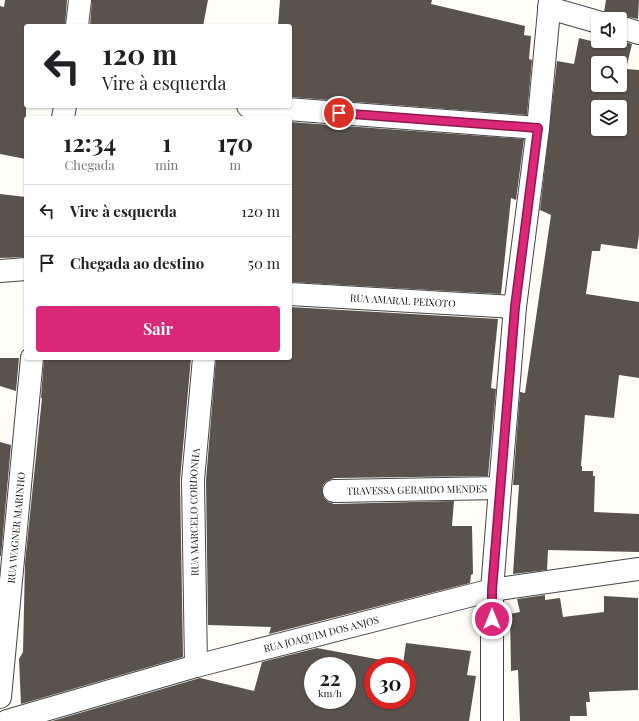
<!DOCTYPE html>
<html lang="pt">
<head>
<meta charset="utf-8">
<style>
  :root { --surface:#fff; --page:#f2f2f2; --text:#202124; --muted:#757577; --line:#e0e0e0; --accent:#db2777 }
  body { margin:0; font-family:"Playfair Display",serif; background:var(--page); color:var(--text); height:100vh; display:flex; flex-direction:column; font-size:15px; white-space:nowrap }
  * { box-sizing:border-box; margin:0 }
  p { font-size:13px; color:var(--muted) }
  .icon { flex:none; width:22px; height:22px; fill:none; stroke:currentColor; stroke-width:2; stroke-linecap:round; stroke-linejoin:round }
  .map { position:relative; flex:1; overflow:hidden }
  .panel { position:absolute; left:24px; top:116px; width:268px; height:244px; display:flex; flex-direction:column; background:var(--surface); border-radius:4px; box-shadow:0 1px 3px #0004 }
  .panel>* { flex:none }
  .hud { position:absolute; left:24px; top:24px; width:268px; height:84px; border-radius:4px; box-shadow:0 1px 3px #0004; background:#fff; color:var(--text); overflow:hidden }
  .controls { position:absolute; left:591px; top:12px; display:grid; gap:8px }
  .controls a { display:grid; place-items:center; width:36px; height:36px; border-radius:4px; background:var(--surface); box-shadow:0 1px 3px #0004; font-size:20px }
  .speed { position:absolute; left:304px; top:657px; display:flex; gap:8px; font-size:20px; font-weight:700; text-align:center }
  .speed>* { display:grid; place-content:center; width:52px; height:52px; border-radius:50%; background:var(--surface); box-shadow:0 1px 3px #0004; line-height:1 }
  .speed small { font-size:10px; font-weight:400 }
  .speed .limit { border:6px solid #d22; background:#fff; color:#111 }
  .pin { position:absolute; display:grid; place-items:center; width:34px; height:34px; color:#fff; margin:-17px; border:2px solid #fff; border-radius:50%; box-shadow:0 1px 4px #0007 }
  .me { position:absolute; width:44px; margin:-22px; rotate:0deg; stroke-linejoin:round; filter:drop-shadow(0 0 3px #0008) }
  .turn { display:flex; align-items:center; gap:14px; height:84px; padding:0 12px; font-size:18px }
  .turn .icon { width:52px; height:52px; stroke-width:2.5 }
  .turn b { display:block; font-size:28px; line-height:34px }
  .eta { display:flex; justify-content:space-evenly; align-items:center; height:68px; text-align:center }
  .eta b { font-size:24px; font-weight:700; line-height:28px }
  .cta { display:flex; gap:8px; margin-top:auto; padding:8px 12px }
  .cta a { flex:1; height:46px; border-radius:4px; background:var(--accent); color:#fff; font-size:16px; font-weight:700; line-height:46px; text-align:center }
  ul { padding:0; list-style:none }
  li { display:flex; align-items:center; gap:12px; height:52px; padding:0 12px; border-top:1px solid var(--line) }
  li div { flex:1 }
  li b { display:block; font-size:15px }
  li em { font-style:normal }
  .map>svg:first-child { display:block }
</style>
</head>
<body>
<div class="map">
<svg width="639" height="721" viewBox="0 0 639 721">
  <rect width="100%" height="100%" fill="#fffdf5"/>
  <path fill="#5a524d" fill-rule="evenodd" d="M5,0H67L65,26H26V159L0,154V6L4,7Z
    M92,0H208L203,26H90Z
    M280,0H432L431,4L525,26L524,35L531,36L529,59L532,60L527,115L290,97V26H278Z
    M606,0H639L638,19L618,15L610,19L604,12Z
    M579,38L599,43V41L620,40L632,44L626,69L639,70V235L637,249L601,244L600,251H592L586,294L639,302V378L619,375L614,418L585,415L581,466H582V471H593V476H595L594,512L639,514V552L548,550L547,570L513,574L519,485H513L520,392L525,393L551,215L540,210L557,61L574,64ZM598,63H620V85H598ZM598,107H620V129H598Z
    M290,122L524,139L516,200L511,198L501,294L290,282Z
    M0,194L26,197V257L0,258Z
    M290,307L498,319L491,388L496,389L488,476L334,478L327,481L323,485L322,491L324,498L328,502L334,504L454,501L452,526H472L473,574L471,575L470,583L269,634L271,627L208,625L206,480L216,358H290Z
    M0,358H19L16,391L0,386Z
    M44,358H191L180,480L183,657L21,704L19,659L23,652L25,563L42,398H41Z
    M0,442L11,445L1,556H0Z
    M545,595V600L560,598L563,617L604,612V596L638,598V690L589,692L590,702H586L587,716H570V721H520L518,670L511,671L510,614L520,612L517,599Z
    M406,643L471,651L467,675L476,676L469,721H52L200,678L254,691L262,662L317,648L403,664ZM313,666H347V700H313ZM373,666H407V700H373Z"/>
  <g fill="none" stroke-linecap="round" stroke-linejoin="round">
    <defs>
      <g id="street">
        <path d="M549,8L598,22"/>
        <path d="M77,26L80,0"/>
        <path d="M620,27L639,33"/>
        <path d="M248,106L538,128"/>
        <path d="M63,118L65,106"/>
        <path d="M0,271L26,269"/>
        <path id="s1" d="M290,294L515,307"/>
        <path id="s2" d="M334,491L500,488"/>
        <path id="s3" d="M196,666L193,480L204,358"/>
        <path id="s4" d="M0,697L32,358"/>
        <path id="s5" d="M7,721L196,666L492,590L639,569"/>
        <path d="M492,721V590L500,488L515,307L538,128L550,0"/>
      </g>
    </defs>
    <use href="#street" stroke="#444" stroke-width="24"/>
    <use href="#street" stroke="#fff" stroke-width="22"/>
  </g>
  <g fill="none" stroke-linecap="round" stroke-linejoin="round">
    <defs>
      <path id="route" d="M339,113L538,128L515,307L492,590V619"/>
    </defs>
    <use href="#route" stroke="#8e194d" stroke-width="10"/>
    <use href="#route" stroke="#db2777" stroke-width="7"/>
  </g>
  <g text-anchor="middle" stroke-width="4" stroke-linejoin="round" paint-order="stroke">
    <g font-size="10" fill="#111" stroke="#fff">
      <text dy="4" stroke="none"><textPath href="#s1" startOffset="113">RUA AMARAL PEIXOTO</textPath></text>
      <text dy="4" stroke="none"><textPath href="#s2" startOffset="83">TRAVESSA GERARDO MENDES</textPath></text>
      <text dy="4" stroke="none"><textPath href="#s3" startOffset="154">RUA MARCELO CORDONHA</textPath></text>
      <text dy="4" stroke="none"><textPath href="#s4" startOffset="170">RUA WAGNER MARINHO</textPath></text>
      <text dy="4" stroke="none"><textPath href="#s5" startOffset="326">RUA JOAQUIM DOS ANJOS</textPath></text>
    </g>
  </g>
</svg>
<div class="controls">
<a><svg class="icon" aria-label="sound" viewBox="0 0 24 24"><path d="M4 9h4l5-4v14l-5-4H4zM17 9q2 3 0 6"/></svg></a>
<a><svg class="icon" aria-label="search" viewBox="0 0 24 24"><circle cx="10" cy="10" r="6"/><path d="M15 15l6 6"/></svg></a>
<a><svg class="icon" aria-label="layers" viewBox="0 0 24 24"><path d="M12 4l9 5-9 5-9-5zM3 14l9 5 9-5"/></svg></a>
</div>
<div class="speed"><div>22<small>km/h</small></div><div class="limit">30</div></div>
<div class="pin" style="left:339px;top:113px;background:#d93025"><svg class="icon" aria-label="arrive" viewBox="0 0 24 24"><path d="M6 21V4h12l-3 4 3 4H6"/></svg></div>
<svg class="me" style="left:492px;top:619px" viewBox="-20 -20 40 40"><circle r="17" fill="#db2777" stroke="#fff" stroke-width="3"/><path d="M0-11L8 9 0 5-8 9z" fill="#fff"/></svg>
<div class="hud">
<div class="turn"><svg class="icon" aria-label="left" viewBox="0 0 24 24"><path d="M17 20v-9H6M10 6l-5 5 5 5"/></svg><div><b>120 m</b>Vire à esquerda</div></div>
</div>
<section class="panel">
<div class="eta">
<div><b>12:34</b><p>Chegada</p></div>
<div><b>1</b><p>min</p></div>
<div><b>170</b><p>m</p></div>
</div>
<ul>
<li><svg class="icon" aria-label="left" viewBox="0 0 24 24"><path d="M17 20v-9H6M10 6l-5 5 5 5"/></svg><div><b>Vire à esquerda</b></div><em>120 m</em></li>
<li><svg class="icon" aria-label="arrive" viewBox="0 0 24 24"><path d="M6 21V4h12l-3 4 3 4H6"/></svg><div><b>Chegada ao destino</b></div><em>50 m</em></li>
</ul>
<div class="cta"><a>Sair</a></div>
</section>
</div>
</body>
</html>
